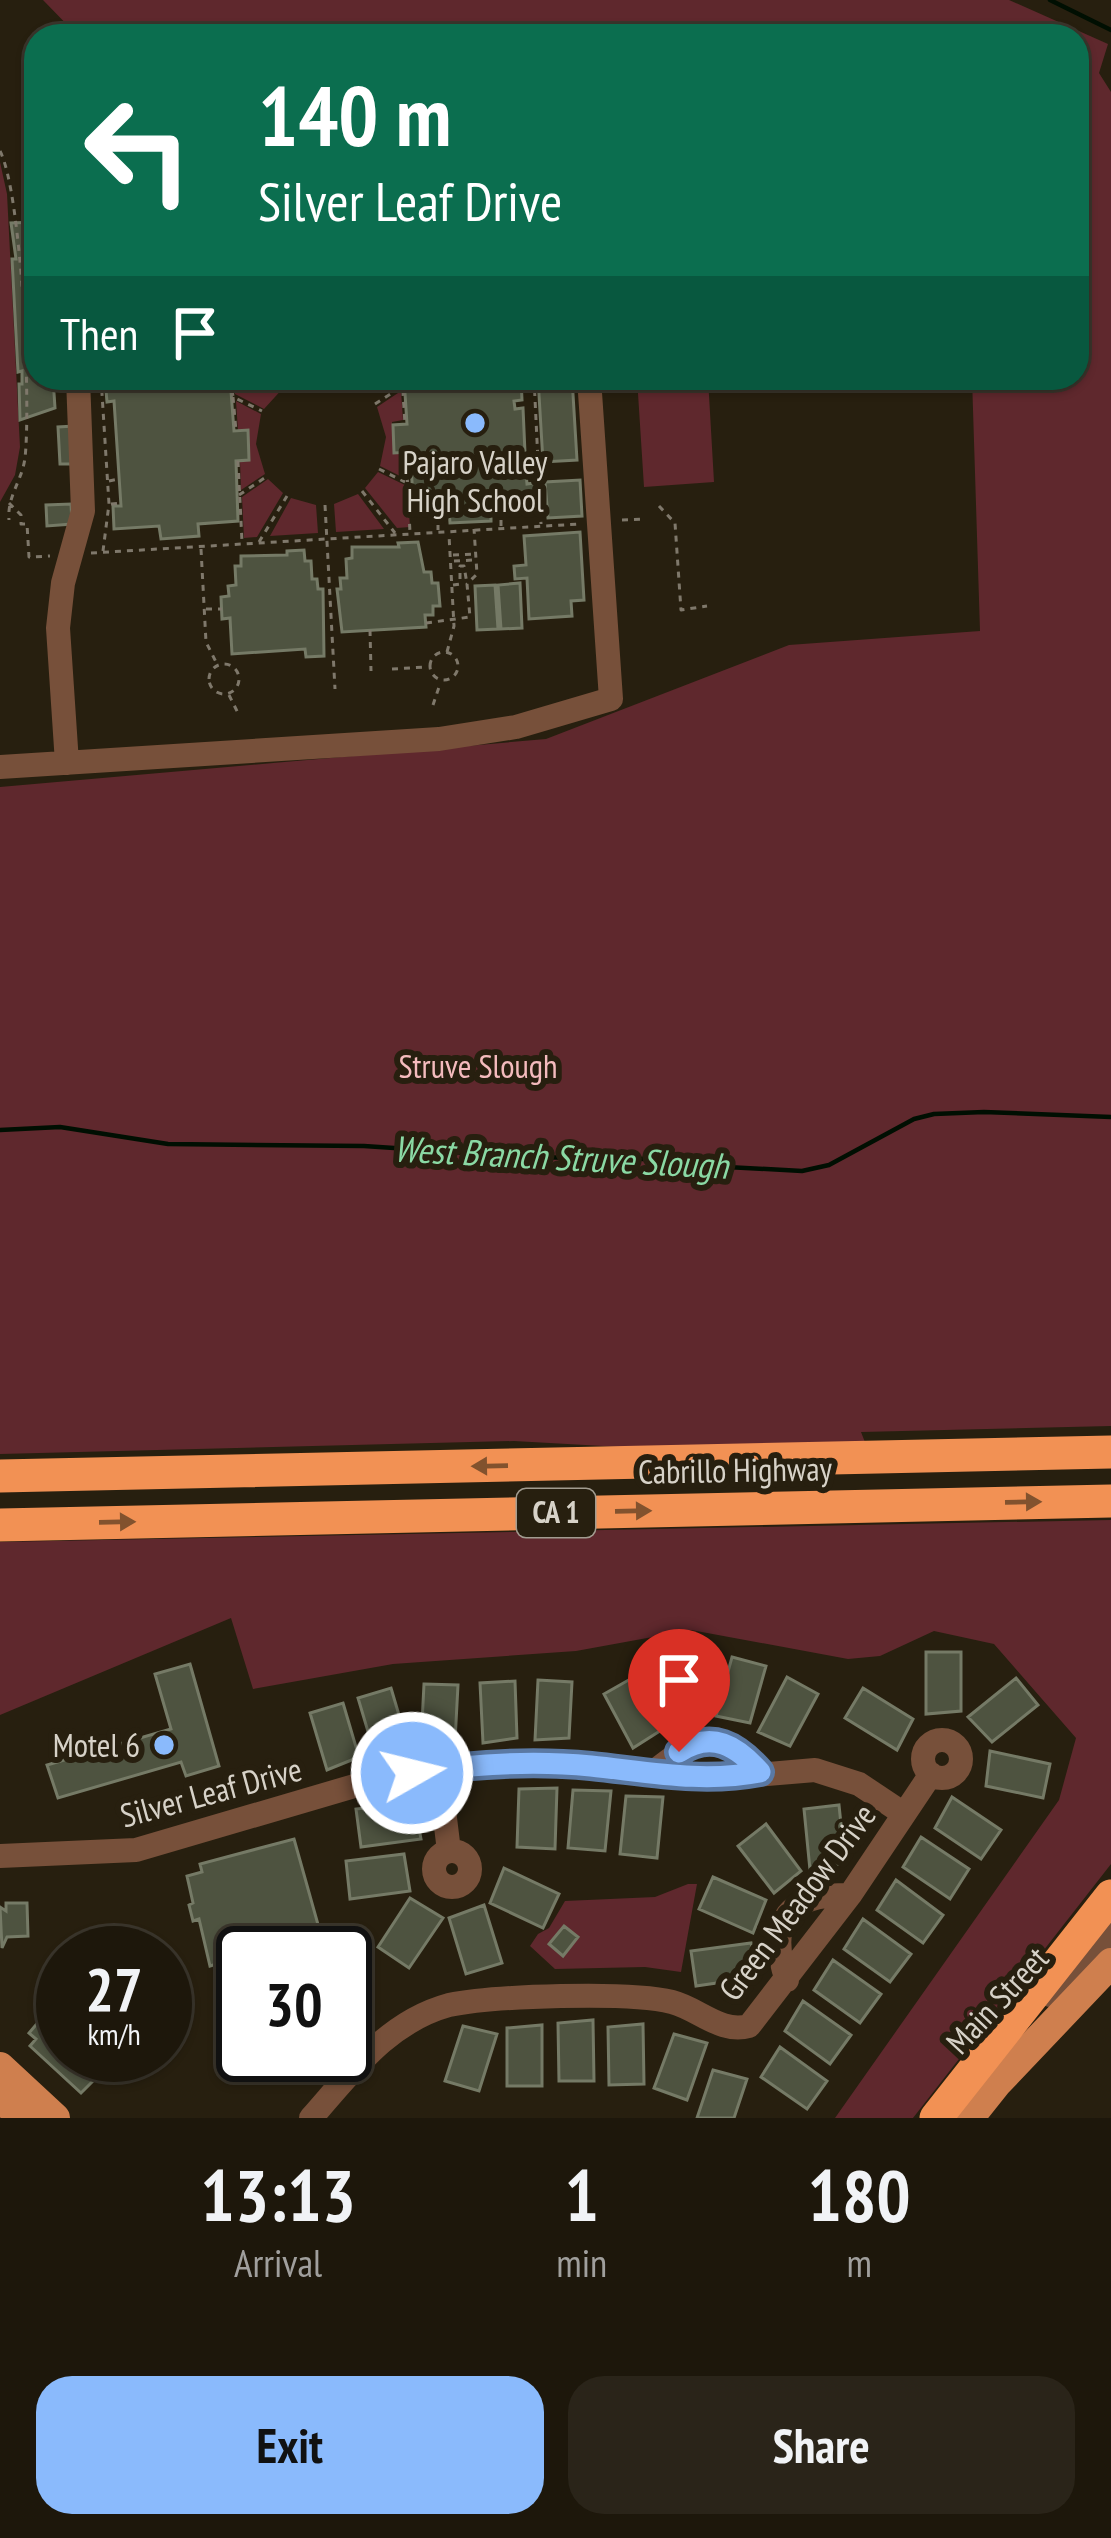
<!DOCTYPE html>
<html lang="en">
<head>
<meta charset="utf-8">
<style>
  :root { --surface:#1d170b; --page:#2a2419; --text:#f1f3f6; --muted:#a09f9d; --line:#3b362c; --accent:#8abafc }
  body { margin:0; font-family:"PT Sans Narrow",sans-serif; background:var(--page); color:var(--text); height:100vh; display:flex; flex-direction:column; font-size:45px; white-space:nowrap }
  * { box-sizing:border-box; margin:0 }
  p { font-size:39px; color:var(--muted) }
  .icon { flex:none; width:66px; height:66px; fill:none; stroke:currentColor; stroke-width:2; stroke-linecap:round; stroke-linejoin:round }
  .map { position:relative; height:2118px; overflow:hidden }
  .details { display:flex; flex-direction:column; background:var(--surface); flex:1 }
  .details>* { flex:none }
  .banner { position:absolute; left:24px; top:24px; width:1065px; height:366px; border-radius:36px; box-shadow:0 3px 9px #0004,0 0 0 3px var(--line); background:#0b6e4f; color:#fff; overflow:hidden }
  .speed { position:absolute; left:36px; top:1926px; display:flex; gap:24px; font-size:60px; font-weight:700; text-align:center }
  .speed>* { display:grid; place-content:center; width:156px; height:156px; border-radius:50%; background:var(--surface); box-shadow:0 3px 9px #0004,0 0 0 3px var(--line); line-height:1 }
  .speed small { font-size:30px; font-weight:400 }
  .speed .limit { border:6px solid #111; border-radius:18px; background:#fff; color:#111 }
  .pin { position:absolute; display:grid; place-items:center; width:102px; height:102px; color:#fff; margin:-123px -51px; border-radius:50% 50% 50% 0; rotate:-45deg; box-shadow:0 0 12px #0007 }
  .pin .icon { rotate:45deg }
  .me { position:absolute; width:132px; margin:-66px; rotate:82deg; stroke-linejoin:round; filter:drop-shadow(0 0 9px #0008) }
  .turn { display:flex; align-items:center; gap:42px; height:252px; padding:0 36px; font-size:54px }
  .turn .icon { width:156px; height:156px; stroke-width:2.5 }
  .turn b { display:block; font-size:84px; line-height:102px }
  .then { display:flex; align-items:center; height:114px; padding:0 36px; background:#0003; gap:24px; font-size:45px }
  .eta { display:flex; justify-content:space-evenly; align-items:center; height:204px; text-align:center }
  .eta b { font-size:72px; font-weight:600; line-height:84px }
  .cta { display:flex; gap:24px; margin-top:auto; padding:24px 36px }
  .cta a { flex:1; height:138px; border-radius:36px; background:var(--accent); color:#111; font-size:48px; font-weight:600; line-height:138px; text-align:center }
  .cta a+a { background:var(--page); color:var(--text) }
  .map>svg:first-child { display:block }
</style>
</head>
<body>
<div class="map">
<svg width="1111" height="2118" viewBox="0 0 1111 2118">
  <rect width="100%" height="100%" fill="#271f0f"/>
  <path fill="#5f282d" d="M43,0H1009L1108,44L1099,73L1111,92V1426L861,1432L870,1455H763L514,1441L0,1454V787L546,739L789,645L980,631L972,378H1077V36H78Z
    M0,162L7,194L20,447L15,475L0,502Z
    M234,378H280L285,386L264,409L235,394Z
    M637,378H708L714,482L644,487Z
    M401,391L403,420L392,422L394,450H405L406,479L380,466L386,437L377,407Z
    M236,401L261,414L256,444L265,474L241,490L240,461L249,459L248,431H238Z
    M378,472L407,486L410,527L397,528L365,488Z
    M268,479L283,493L257,537L244,538L242,497Z
    M358,494L384,529L336,532L334,504Z
    M291,498L316,505L318,533L270,536Z
    M1111,1520V1864L913,2118H835L1059,1800L1076,1738L994,1644L934,1631L880,1656L848,1659L691,1630L576,1651L393,1664L253,1689L231,1618L0,1715V1542Z
    M688,1884H697L681,1972L645,1967L555,1969L530,1946L538,1934L549,1928L565,1901L655,1897Z"/>
  <g fill="none" stroke-linecap="round" stroke-linejoin="round">
    <path stroke="#000f02" stroke-width="4.5" d="M1050,0L1111,30
      M0,1130L60,1127L168,1144L364,1146L527,1157L645,1159L671,1164L802,1171L829,1165L914,1119L934,1114L984,1112L1111,1117"/>
  </g>
  <path fill="#4e5340" stroke="#757a66" stroke-width="3" d="M36,222V378H53L55,408L20,420L19,384H22V371L18,372L12,259H16L11,223Z
    M230,378L234,431L248,430L249,460L236,461L238,521L198,524L199,536L161,539L159,526L114,529L113,506H121L114,401L107,402L105,379Z
    M404,378H521L522,400L514,401L515,409L523,408L525,453L517,454V462H525L527,484L534,483L536,505L506,507V498H497V507H491V521L450,523L449,509L444,510L443,500L433,501V510L414,511L410,452L394,453L393,425L407,424Z
    M538,378H572L577,460L543,462Z
    M74,426L76,464H60L58,427Z
    M580,480L582,516L548,518L545,482Z
    M71,504L72,524L47,526L46,505Z
    M580,532L584,600L571,601L572,616L529,619L527,578L515,579L514,566L526,565L524,536Z
    M418,542L424,572H431L432,583H438L440,606H433V615H425L426,627L342,632L337,589H341L340,578H347L346,559L352,558V547H399L398,543Z
    M304,550L305,561H311L312,579H317L318,589H323L324,656L306,657L305,649L232,654L230,618L222,619L221,597L229,596L228,586L236,585L235,566H241V556L287,555V551Z
    M520,583L522,628L501,629L498,585Z
    M495,585L498,629L477,630L475,586Z
    M926,1652H961V1711L926,1714Z
    M688,1657L706,1713L673,1726L655,1668Z
    M732,1657L766,1666L750,1723L716,1716Z
    M190,1664L219,1766L186,1776L181,1762L58,1798L47,1765L171,1729L155,1674Z
    M634,1677L663,1729L633,1748L604,1694Z
    M787,1677L818,1694L790,1746L758,1732Z
    M1016,1678L1038,1705L992,1742L968,1717Z
    M538,1680L572,1682L569,1738L535,1740Z
    M515,1681L517,1738L483,1743L480,1683Z
    M424,1684L458,1685L455,1741L421,1743Z
    M391,1688L407,1742L375,1755L358,1698Z
    M863,1688L913,1719L897,1750L845,1718Z
    M343,1703L359,1757L327,1770L310,1713Z
    M990,1751L1050,1764L1043,1798L986,1786Z
    M557,1788L555,1849L517,1847L519,1789Z
    M573,1790L611,1791L605,1851L568,1848Z
    M626,1796L663,1797L657,1858L620,1854Z
    M952,1797L1001,1830L981,1859L935,1828Z
    M414,1802L421,1839L361,1847L356,1809Z
    M839,1805L845,1863L810,1870L804,1809Z
    M766,1824L801,1871L774,1893L738,1846Z
    M921,1837L969,1869L950,1899L903,1867Z
    M294,1839L326,1953H243L242,1996L235,1968L228,1970L226,1961L210,1966L199,1919L193,1921L189,1905L193,1903L187,1876L202,1872L200,1864Z
    M404,1854L410,1891L350,1899L346,1861Z
    M504,1868L559,1894L543,1928L490,1903Z
    M713,1877L766,1900L753,1933L699,1909Z
    M896,1880L943,1915L923,1943L877,1910Z
    M410,1898L443,1918L409,1968L378,1947Z
    M6,1903H27L28,1936L7,1937L2,1948L0,1907L6,1911Z
    M484,1905L502,1963L466,1974L449,1918Z
    M863,1919L911,1954L890,1982L844,1949Z
    M564,1926L578,1937L563,1956L549,1944Z
    M751,1943L758,1977L696,1986L691,1951Z
    M833,1960L881,1994L860,2023L814,1990Z
    M803,2001L851,2035L830,2064L785,2031Z
    M52,2006L63,2016V2055H109L113,2059L108,2064L116,2071L107,2080L100,2074L81,2093L30,2046L36,2039L29,2033Z
    M593,2020L594,2081H559L558,2023Z
    M643,2024L644,2084L609,2085L608,2027Z
    M542,2025V2086H507V2028Z
    M463,2026L497,2034L479,2091L445,2081Z
    M674,2034L707,2043L687,2100L654,2088Z
    M780,2047L827,2081L807,2109L761,2077Z
    M713,2070L747,2079L734,2118H697Z"/>
  <g fill="none" stroke-linecap="round" stroke-linejoin="round">
    <path stroke="#7f786b" stroke-width="3" stroke-dasharray="6 6" stroke-linecap="butt" d="M0,151C22,194 31,404 25,458C22,481 7,496 9,520
      M101,378L109,504L103,551
      M231,378L233,397L262,411
      M285,378L288,384
      M402,378L405,424
      M534,378L541,524
      M346,380L347,378
      M233,397L236,431
      M375,404L401,387
      M406,452L410,533
      M238,461L242,542
      M379,469L405,482
      M109,481L119,479
      M362,491L395,533
      M239,495L266,477
      M438,501V530
      M9,503L21,515V524H27L29,557L50,556
      M111,504L121,503
      M325,505L335,689
      M659,506L675,523L681,610L707,606
      M622,520L644,519
      M501,526V498
      M259,542L287,496
      M201,549L206,642L218,666
      M91,553L579,524
      M453,555L474,554
      M454,561L474,560
      M453,585L460,584V566H464L467,584
      M206,609H222
      M426,623L470,617L467,584L477,574L474,529
      M370,630L371,671
      M430 666a14 14 0 1 1 28 0a14 14 0 1 1-28 0Z
      M447,652L454,626L449,535
      M209 679a15 15 0 1 1 30 0a15 15 0 1 1-30 0Z
      M392,669L426,667
      M229,695L239,715
      M433,705L440,684"/>
    <path stroke="#77503a" stroke-width="24" d="M67,763L58,628L63,583L83,511L78,378
      M0,767L439,739L516,727L611,699L589,378
      M923 1759a19 19 0 1 1 38 0a19 19 0 1 1-38 0Z
      M439,1769L449,1851
      M651,1774C696,1738 718,1725 761,1772
      M434 1869a18 18 0 1 1 36 0a18 18 0 1 1-36 0Z
      M0,1856L136,1850L368,1782L469,1765L566,1764L709,1779L815,1770L859,1784L904,1814
      M787,1980C766,1921 789,1893 850,1895
      M1050,1995L1111,1933
      M311,2118C352,2072 387,2022 449,2005C494,1996 628,1991 672,2002C699,2009 721,2034 749,2026L850,1895L931,1774"/>
    <path stroke="#cf7f4e" stroke-width="30" d="M0,2067L55,2118
      M0,2097L23,2118
      M969,2118L997,2083L1111,1963"/>
    <path stroke="#f29154" stroke-width="33" d="M0,1476L1111,1452
      M0,1525L1111,1501
      M936,2118L1111,1896"/>
  </g>
  <defs><path id="oneway-solid" d="M-6-.8H1V-3.2L6.5 0L1 3.2V.8H-6Z" transform="scale(3)"/></defs>
  <g fill="#82522e">
    <use href="#oneway-solid" transform="translate(490 1466) rotate(179)"/>
    <use href="#oneway-solid" transform="translate(1023 1502) rotate(-1)"/>
    <use href="#oneway-solid" transform="translate(633 1511) rotate(-1)"/>
    <use href="#oneway-solid" transform="translate(117 1522) rotate(-1)"/>
  </g>
  <g fill="none" stroke-linecap="round" stroke-linejoin="round">
    <defs>
      <path id="route" d="M412,1773C472,1764 531,1760 591,1766C649,1772 702,1783 760,1772C737,1746 712,1730 679,1752"/>
    </defs>
    <use href="#route" stroke="#5a79a4" stroke-width="30"/>
    <use href="#route" stroke="#8abafc" stroke-width="21"/>
  </g>
  <g fill="#8abafc" stroke="#271f0f" stroke-width="4.5">
    <circle cx="475" cy="423" r="12"/>
    <circle cx="164" cy="1745" r="12"/>
  </g>
  <g text-anchor="middle" stroke-width="12" stroke-linejoin="round" paint-order="stroke">
    <rect fill="#271f0f" stroke="#a29c90" stroke-width="3" x="517" y="1489" width="78" height="48" rx="9"/>
    <g font-size="30" font-weight="bold" fill="#d7d2c8">
      <text x="556" y="1523">CA 1</text>
    </g>
    <g font-size="33" fill="#d7d2c8" stroke="#271f0f">
      <text x="475" y="474">Pajaro Valley<tspan x="475" dy="38">High School</tspan></text>
      <text x="140" y="1757" text-anchor="end">Motel 6</text>
    </g>
    <g font-size="33" fill="#f4bbbd" stroke="#271f0f">
      <text x="478" y="1078">Struve Slough</text>
    </g>
    <g font-size="33" fill="#d7d2c8" stroke="#271f0f">
      <text transform="translate(735 1470) rotate(-1)" y="12">Cabrillo Highway</text>
      <text transform="translate(211 1792) rotate(-15)" y="12">Silver Leaf Drive</text>
      <text transform="translate(797 1902) rotate(-53)" y="12">Green Meadow Drive</text>
      <text transform="translate(997 2000) rotate(-47)" y="12">Main Street</text>
    </g>
    <g font-size="36" font-style="italic" fill="#8ad9a4" stroke="#271f0f">
      <text transform="translate(561 1157) rotate(3)" y="13">West Branch Struve Slough</text>
    </g>
  </g>
</svg>
<div class="speed"><div>27<small>km/h</small></div><div class="limit">30</div></div>
<div class="pin" style="left:679px;top:1752px;background:#d93025"><svg class="icon" aria-label="arrive" viewBox="0 0 24 24"><path d="M6 21V4h12l-3 4 3 4H6"/></svg></div>
<svg class="me" style="left:412px;top:1773px" viewBox="-20 -20 40 40"><circle r="17" fill="#8abafc" stroke="#fff" stroke-width="3"/><path d="M0-11L8 9 0 5-8 9z" fill="#fff"/></svg>
<div class="banner">
<div class="turn"><svg class="icon" aria-label="left" viewBox="0 0 24 24"><path d="M17 20v-9H6M10 6l-5 5 5 5"/></svg><div><b>140 m</b>Silver Leaf Drive</div></div>
<div class="then">Then<svg class="icon" aria-label="arrive" viewBox="0 0 24 24"><path d="M6 21V4h12l-3 4 3 4H6"/></svg></div>
</div>
</div>
<section class="details">
<div class="eta">
<div><b>13:13</b><p>Arrival</p></div>
<div><b>1</b><p>min</p></div>
<div><b>180</b><p>m</p></div>
</div>
<div class="cta"><a>Exit</a><a>Share</a></div>
</section>
</body>
</html>
